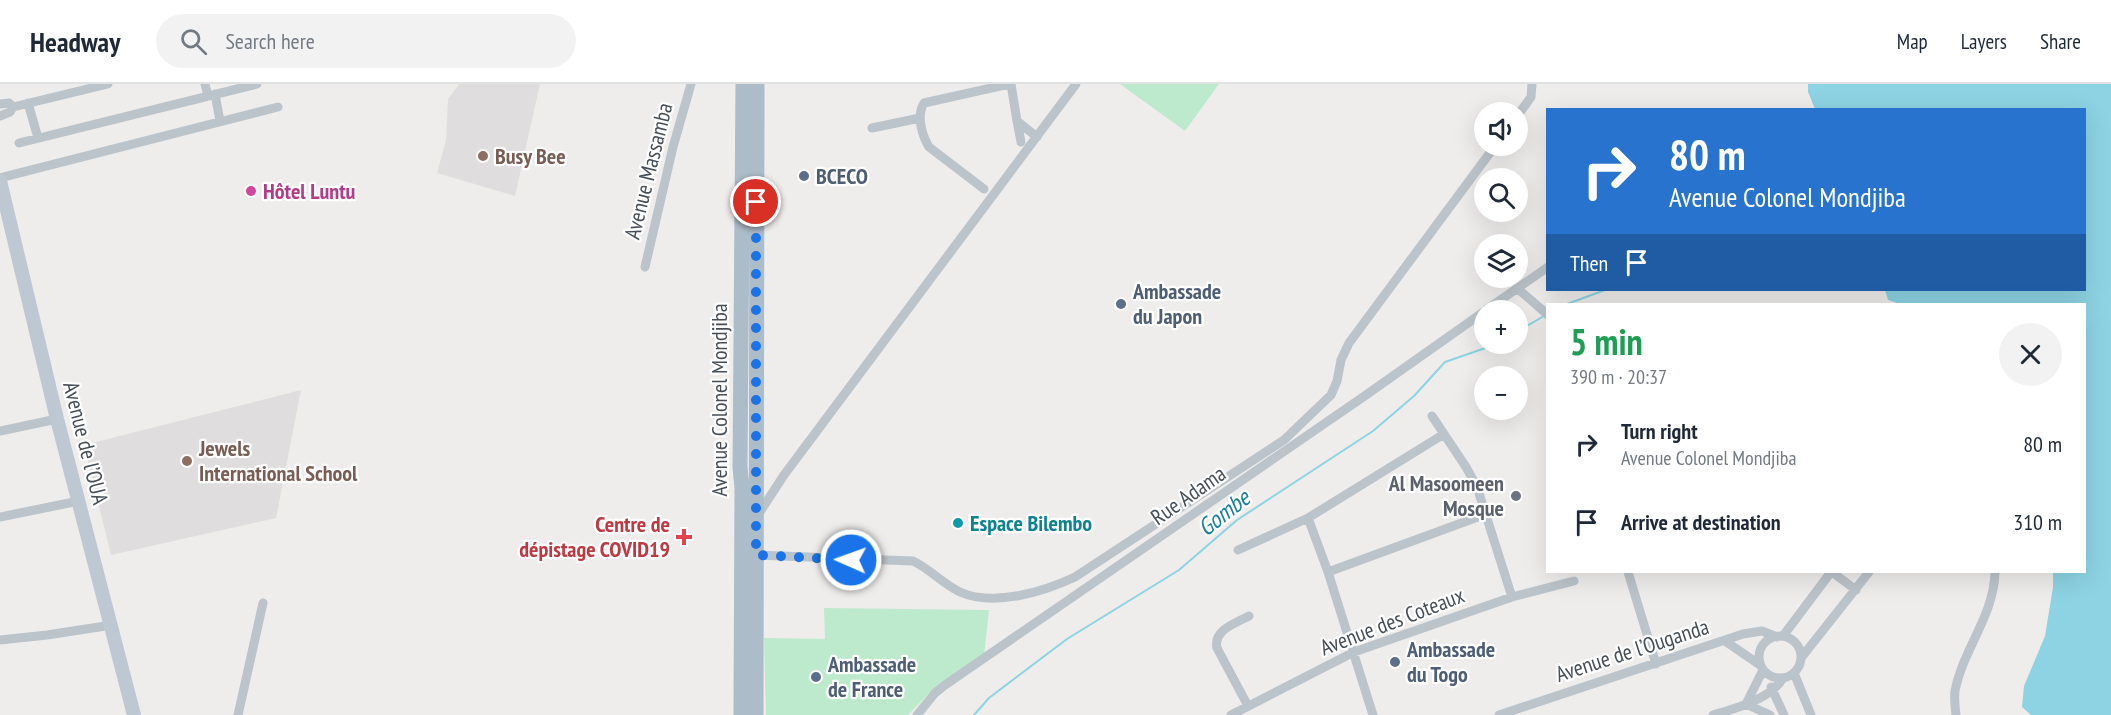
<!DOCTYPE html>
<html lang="en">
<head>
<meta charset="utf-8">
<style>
  :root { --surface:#fff; --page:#f2f2f3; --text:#1f2937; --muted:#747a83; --line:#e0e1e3 }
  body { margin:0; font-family:"PT Sans Narrow",sans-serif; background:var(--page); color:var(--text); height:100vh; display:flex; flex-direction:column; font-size:22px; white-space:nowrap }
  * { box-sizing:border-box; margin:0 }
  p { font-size:20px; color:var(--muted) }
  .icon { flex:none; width:33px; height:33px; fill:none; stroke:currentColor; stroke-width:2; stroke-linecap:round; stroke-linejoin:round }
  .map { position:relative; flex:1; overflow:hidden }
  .details { position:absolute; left:1546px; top:219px; width:540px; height:270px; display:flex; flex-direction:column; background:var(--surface); border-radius:0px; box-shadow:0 6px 24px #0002 }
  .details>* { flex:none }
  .hud { position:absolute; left:1546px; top:24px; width:540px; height:183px; border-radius:0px; box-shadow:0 6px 24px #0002; background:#2873cd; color:#fff; overflow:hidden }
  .controls { position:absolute; left:1474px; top:18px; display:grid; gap:12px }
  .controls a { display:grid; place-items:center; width:54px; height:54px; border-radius:50%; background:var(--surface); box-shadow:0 6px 24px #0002; font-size:30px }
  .pin { position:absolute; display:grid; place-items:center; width:51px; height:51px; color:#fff; margin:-26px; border:3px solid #fff; border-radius:50%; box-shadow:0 2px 6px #0007 }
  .me { position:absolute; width:66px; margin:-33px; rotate:272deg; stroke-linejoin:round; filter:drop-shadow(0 0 4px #0008) }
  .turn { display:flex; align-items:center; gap:21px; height:126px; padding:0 24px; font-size:27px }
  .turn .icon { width:78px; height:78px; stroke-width:2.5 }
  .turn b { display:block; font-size:42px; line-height:51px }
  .then { display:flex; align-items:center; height:57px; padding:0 24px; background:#0003; gap:12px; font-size:22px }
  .round { display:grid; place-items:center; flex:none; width:63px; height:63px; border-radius:32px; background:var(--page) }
  .headline { display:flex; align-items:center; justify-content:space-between; height:102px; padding:0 24px }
  h1 { font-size:36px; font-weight:700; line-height:45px; color:#1e9e55 }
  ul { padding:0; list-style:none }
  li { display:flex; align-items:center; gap:18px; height:78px; padding:0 24px }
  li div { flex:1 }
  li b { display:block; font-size:22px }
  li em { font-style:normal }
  header { display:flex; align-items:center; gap:36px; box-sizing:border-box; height:84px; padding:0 30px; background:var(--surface); border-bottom:2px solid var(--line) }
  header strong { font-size:28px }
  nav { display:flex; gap:33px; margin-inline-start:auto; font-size:21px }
  .search { width:420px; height:54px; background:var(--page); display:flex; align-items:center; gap:15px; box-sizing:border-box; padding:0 21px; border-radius:33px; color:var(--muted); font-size:22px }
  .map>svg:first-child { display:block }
</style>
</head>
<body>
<header>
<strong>Headway</strong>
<div class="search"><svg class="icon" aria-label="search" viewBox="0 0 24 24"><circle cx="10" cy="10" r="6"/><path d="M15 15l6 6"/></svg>Search here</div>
<nav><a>Map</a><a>Layers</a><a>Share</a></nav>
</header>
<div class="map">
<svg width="2111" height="631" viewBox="0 0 2111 631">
  <rect width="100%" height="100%" fill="#efecec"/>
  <path fill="#dfdddd" d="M459,0H540L515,112L437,89L446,56L448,15Z
    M301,306L276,434L111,471L84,361Z"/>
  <path fill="#bdeacd" d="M1120,0H1219L1185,47Z
    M824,524L989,526L984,572L929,609L908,631H766L764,554L825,555Z"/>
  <path fill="#8dd3e3" d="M1808,0H2111V631H2031L2022,623L2024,602L2045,552L2053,503V488H2085V220H1900L1888,216L1885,206H2085V26L1815,25L1808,8Z"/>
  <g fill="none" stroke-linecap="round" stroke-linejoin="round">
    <path stroke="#8dd3e3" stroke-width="2" d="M1567,220L1605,206
      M1518,247L1544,232
      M974,631L989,614L1067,555L1179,486L1237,436L1373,347L1414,312L1445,278L1497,260"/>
    <path stroke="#bbc4ca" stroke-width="9" d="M205,0L208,12
      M1011,0L1017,37L1037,53
      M215,10L220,37
      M28,19L38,54
      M0,20L9,19L13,23L10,28L0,32
      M13,23L108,0
      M1518,31L1531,13L1532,0
      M1017,37L1021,58
      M872,44L920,34
      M19,59L257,0
      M0,94L278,23
      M984,105L929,63C922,51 916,32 924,19L1009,0
      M645,183L673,63L691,0
      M1517,204L1548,231
      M1486,226L1548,183
      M1432,332L1466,383L1477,403L1512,513
      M0,347L57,335
      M758,431L784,391L1076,0
      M0,433L79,417
      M1308,434L1328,488L1373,631
      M1238,466L1308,434L1444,350
      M756,471L913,477C930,485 943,500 960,508C994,523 1043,508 1075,493L1284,356L1331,311L1337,297L1341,276L1349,259L1495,62
      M1328,488L1486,430
      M1628,488L1656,580
      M1832,488L1856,506
      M1783,552L1831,488
      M1759 573a21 21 0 1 1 42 0a21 21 0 1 1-42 0Z
      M0,556L47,551L112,541
      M1725,557L1760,581
      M1801,574L1869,488
      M1794,589L1811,631
      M1771,603L1784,631
      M1746,620L1763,586
      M1746,620L1770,631
      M1248,622L1217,564C1213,546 1236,539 1249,532
      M238,631L263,519
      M917,631L935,609L945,601L1366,311L1485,227
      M1231,631L1354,568L1512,513L1574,497
      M1499,631L1743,550L1762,547L1777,553
      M1713,631C1734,625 1771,615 1783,594
      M1956,631C1955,623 1954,615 1955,607C1963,565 1994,532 1995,488"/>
    <path stroke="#bec8d2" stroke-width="14" d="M0,97L57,335L134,631"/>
    <path stroke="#adbcc9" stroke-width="15" d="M741,631L742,404L740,383L743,0
      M756,631L757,0"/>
  </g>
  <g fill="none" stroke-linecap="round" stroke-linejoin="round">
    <path stroke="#1a73e8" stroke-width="10" stroke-dasharray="0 18" d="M756,118V471L851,476"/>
  </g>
  <g fill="#8d6e63" stroke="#fff" stroke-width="2">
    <circle cx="483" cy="72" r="6"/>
    <circle cx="187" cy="377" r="6"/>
  </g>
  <g fill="#5c6f8a" stroke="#fff" stroke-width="2">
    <circle cx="804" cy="92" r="6"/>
    <circle cx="1121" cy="220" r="6"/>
    <circle cx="1395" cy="578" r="6"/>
    <circle cx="816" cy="593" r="6"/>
  </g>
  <circle fill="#d1479c" stroke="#fff" stroke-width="2" cx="251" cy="107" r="6"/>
  <circle fill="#6b7280" stroke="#fff" stroke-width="2" cx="1516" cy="412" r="6"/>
  <circle fill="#0f9aa8" stroke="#fff" stroke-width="2" cx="958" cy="439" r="6"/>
  <path fill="#e0444e" stroke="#fff" stroke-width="2" d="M681 444h6v6h6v6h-6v6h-6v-6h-6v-6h6z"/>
  <g text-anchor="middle" stroke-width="4.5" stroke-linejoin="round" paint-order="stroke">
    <g font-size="22" font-weight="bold" fill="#785e54" stroke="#fff" text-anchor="start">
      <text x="495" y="80">Busy Bee</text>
      <text x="199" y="372">Jewels<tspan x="199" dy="25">International School</tspan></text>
    </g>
    <g font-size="22" fill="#464f57" stroke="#fff">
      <text transform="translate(648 87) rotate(-76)" y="8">Avenue Massamba</text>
      <text transform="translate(719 316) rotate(-90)" y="8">Avenue Colonel Mondjiba</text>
      <text transform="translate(86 359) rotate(76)" y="8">Avenue de l’OUA</text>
      <text transform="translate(1188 411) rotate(-35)" y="8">Rue Adama</text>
      <text transform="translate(1392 537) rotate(-21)" y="8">Avenue des Coteaux</text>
      <text transform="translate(1632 566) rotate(-18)" y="8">Avenue de l’Ouganda</text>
    </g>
    <g font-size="22" font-weight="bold" fill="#4e5e75" stroke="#fff" text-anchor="start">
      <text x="816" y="100">BCECO</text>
      <text x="1133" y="215">Ambassade<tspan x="1133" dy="25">du Japon</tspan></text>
      <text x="1407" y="573">Ambassade<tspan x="1407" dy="25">du Togo</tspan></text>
      <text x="828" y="588">Ambassade<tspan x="828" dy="25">de France</tspan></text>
    </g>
    <g font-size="22" font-weight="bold" fill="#b23c85" stroke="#fff" text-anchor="start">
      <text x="263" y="115">Hôtel Luntu</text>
    </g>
    <g font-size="22" font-weight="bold" fill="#5b616d" stroke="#fff" text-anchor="end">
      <text x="1504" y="407">Al Masoomeen<tspan x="1504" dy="25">Mosque</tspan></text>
    </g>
    <g font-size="22" font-weight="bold" fill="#0d838f" stroke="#fff" text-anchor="start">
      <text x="970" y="447">Espace Bilembo</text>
    </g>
    <g font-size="22" font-weight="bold" fill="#be3a42" stroke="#fff" text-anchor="end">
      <text x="670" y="448">Centre de<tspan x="670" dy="25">dépistage COVID19</tspan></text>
    </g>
    <g font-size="24" font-style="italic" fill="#188099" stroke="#fff">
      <text transform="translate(1224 429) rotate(-38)" y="8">Gombe</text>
    </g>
  </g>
</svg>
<div class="controls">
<a><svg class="icon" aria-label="sound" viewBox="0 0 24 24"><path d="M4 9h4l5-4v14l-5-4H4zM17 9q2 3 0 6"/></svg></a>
<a><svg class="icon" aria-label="search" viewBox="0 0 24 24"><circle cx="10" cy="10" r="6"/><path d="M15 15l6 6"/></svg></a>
<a><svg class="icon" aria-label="layers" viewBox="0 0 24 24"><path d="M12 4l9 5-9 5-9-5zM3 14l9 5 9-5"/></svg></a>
<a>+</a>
<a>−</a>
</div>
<div class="pin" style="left:756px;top:118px;background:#d93025"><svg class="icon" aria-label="arrive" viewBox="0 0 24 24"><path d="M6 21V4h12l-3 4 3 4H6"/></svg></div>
<svg class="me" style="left:851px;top:476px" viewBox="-20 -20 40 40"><circle r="17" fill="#1a73e8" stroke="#fff" stroke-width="3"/><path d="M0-11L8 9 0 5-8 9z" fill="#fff"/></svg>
<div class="hud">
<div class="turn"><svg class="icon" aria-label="right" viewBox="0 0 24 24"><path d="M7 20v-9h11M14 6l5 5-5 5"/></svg><div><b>80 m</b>Avenue Colonel Mondjiba</div></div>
<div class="then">Then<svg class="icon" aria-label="arrive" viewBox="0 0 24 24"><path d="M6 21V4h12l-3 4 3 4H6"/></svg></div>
</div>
<section class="details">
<div class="headline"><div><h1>5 min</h1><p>390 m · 20:37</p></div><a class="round"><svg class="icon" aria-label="close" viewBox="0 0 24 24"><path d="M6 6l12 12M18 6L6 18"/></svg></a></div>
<ul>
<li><svg class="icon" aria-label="right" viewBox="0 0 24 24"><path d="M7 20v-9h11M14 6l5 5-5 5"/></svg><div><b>Turn right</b><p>Avenue Colonel Mondjiba</p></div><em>80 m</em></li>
<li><svg class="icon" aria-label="arrive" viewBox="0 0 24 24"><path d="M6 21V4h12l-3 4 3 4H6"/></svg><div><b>Arrive at destination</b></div><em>310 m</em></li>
</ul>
</section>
</div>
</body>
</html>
